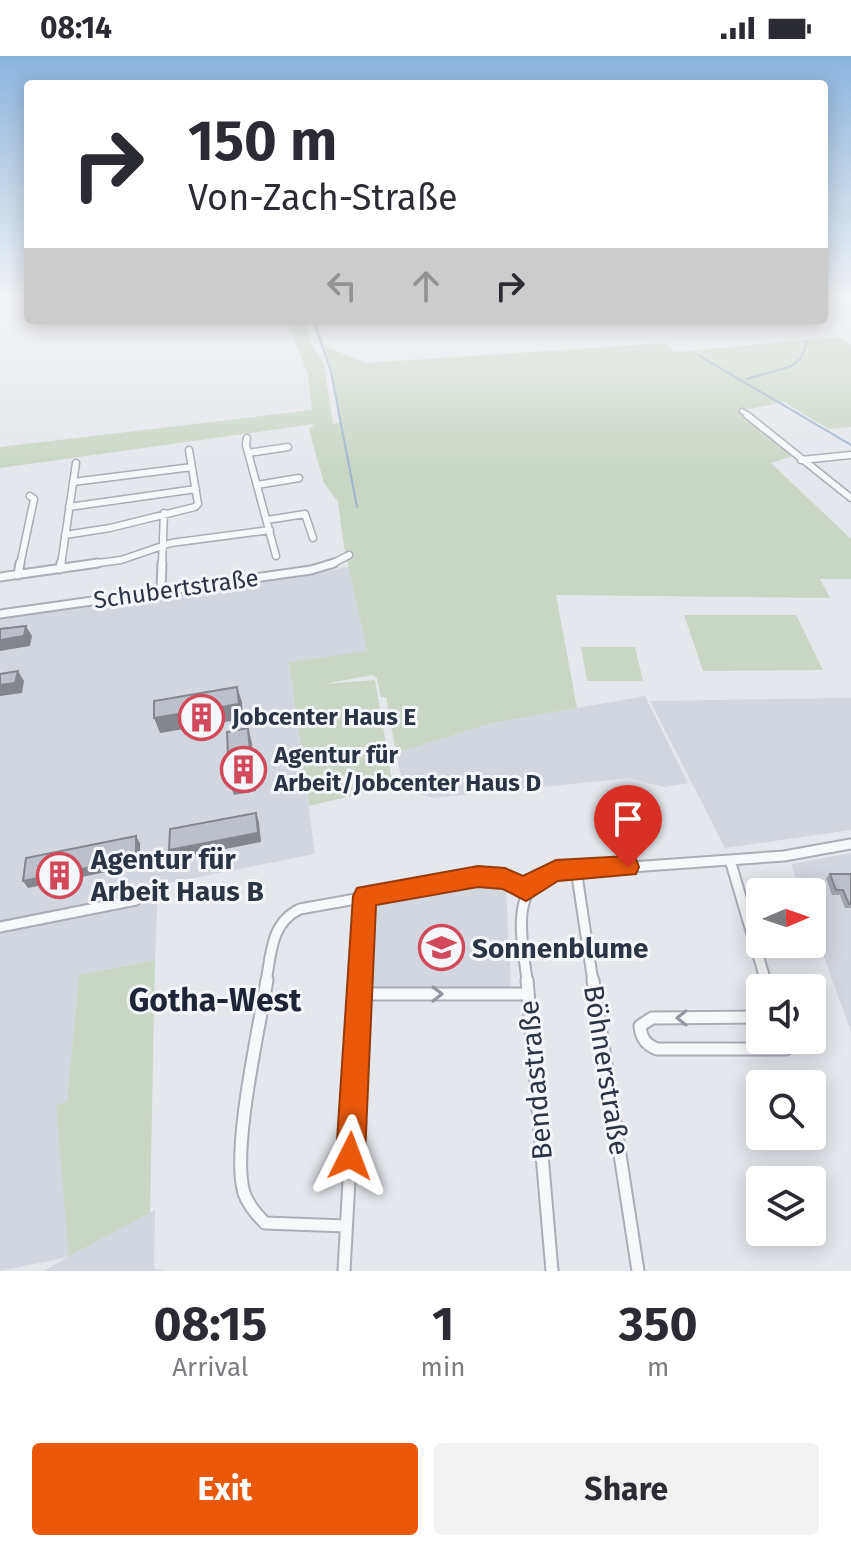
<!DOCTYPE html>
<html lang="en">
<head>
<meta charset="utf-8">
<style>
  :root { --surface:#fff; --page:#f2f2f3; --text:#2b2b33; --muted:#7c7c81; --accent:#ea580c }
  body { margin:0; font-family:"Fira Sans",sans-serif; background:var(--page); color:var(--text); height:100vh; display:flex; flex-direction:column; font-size:30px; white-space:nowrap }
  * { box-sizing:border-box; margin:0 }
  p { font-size:26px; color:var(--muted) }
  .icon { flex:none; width:44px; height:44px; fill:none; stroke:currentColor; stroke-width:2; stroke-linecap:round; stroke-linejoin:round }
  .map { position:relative; height:1215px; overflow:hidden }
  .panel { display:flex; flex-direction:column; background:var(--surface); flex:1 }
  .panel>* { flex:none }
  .banner { position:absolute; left:24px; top:24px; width:804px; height:244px; border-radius:8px; box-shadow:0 4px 20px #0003; background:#fff; color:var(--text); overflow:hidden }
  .needle { width:52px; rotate:88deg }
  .buttons { position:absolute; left:746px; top:822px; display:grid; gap:16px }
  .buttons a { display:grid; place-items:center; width:80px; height:80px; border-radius:8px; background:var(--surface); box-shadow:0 4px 20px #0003; font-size:40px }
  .pin { position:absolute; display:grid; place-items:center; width:68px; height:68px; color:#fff; margin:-82px -34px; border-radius:50% 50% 50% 0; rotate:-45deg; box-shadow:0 0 8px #0007 }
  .pin .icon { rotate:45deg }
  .me { position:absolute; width:88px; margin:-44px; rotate:3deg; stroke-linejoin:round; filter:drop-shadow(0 0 6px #0008) }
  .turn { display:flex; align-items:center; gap:28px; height:168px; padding:0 32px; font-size:36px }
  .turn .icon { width:104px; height:104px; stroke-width:2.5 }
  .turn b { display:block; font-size:56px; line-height:68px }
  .lanes { display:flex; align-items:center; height:76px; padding:0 32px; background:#0003; justify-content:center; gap:40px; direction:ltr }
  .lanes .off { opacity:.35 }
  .eta { display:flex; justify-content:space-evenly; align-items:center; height:136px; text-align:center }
  .eta b { font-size:48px; font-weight:700; line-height:56px }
  .cta { display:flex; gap:16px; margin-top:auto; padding:16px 32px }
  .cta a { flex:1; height:92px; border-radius:8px; background:var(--accent); color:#fff; font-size:32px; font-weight:700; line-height:92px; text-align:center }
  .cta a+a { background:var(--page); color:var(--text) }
  .status { display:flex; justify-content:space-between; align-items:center; height:56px; padding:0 40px; background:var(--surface); direction:ltr }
  .status svg { height:22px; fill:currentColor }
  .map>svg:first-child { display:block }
</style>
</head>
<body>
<div class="status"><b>08:14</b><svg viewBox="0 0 49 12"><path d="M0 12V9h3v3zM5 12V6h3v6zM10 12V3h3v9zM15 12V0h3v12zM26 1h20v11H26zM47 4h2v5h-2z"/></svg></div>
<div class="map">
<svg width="851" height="1215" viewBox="0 0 851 1215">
  <rect width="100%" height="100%" fill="#e4e7ec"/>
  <path fill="#d2d6de" d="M349,511L367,596L289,606L315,798L158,829L155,904L79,919L67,1045L69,1200L155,1154L154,1212L164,1215H44L68,1201L0,1215V563Z
    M645,640L688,727L664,731L630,722L433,742L415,737L401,720L396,697L492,667Z
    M851,642V774L725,792L650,645Z
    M851,797V976L812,867V836H801L791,808Z
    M487,828L506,832L511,934L371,931L373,853L377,848Z"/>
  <path fill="#c9d6c5" d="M286,264H306L309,283L324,309L333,368L342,366L327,301L312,264H316L324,290L366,307L666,287L675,296L840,281L851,289V371L829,373L784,346L739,355L793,400L771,407L851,483V523H820L830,542L556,539L577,652L492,667L396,697L386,641H381L377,622L372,619L324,628L375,624L393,730L309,750L289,606L367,595L344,490L338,446L324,427L309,374L314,368L0,412V391L312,354L308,318Z
    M684,559H796L823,614L703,615Z
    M581,591H635L643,625H587Z
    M155,904L150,1157L69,1200L56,1050L67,1045L79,919Z"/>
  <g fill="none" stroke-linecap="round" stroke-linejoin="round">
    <path stroke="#9fb4cc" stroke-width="2" d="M313,264L331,315
      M698,299L851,389
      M802,300L807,286
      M331,316L357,451
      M747,323L792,310L801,302"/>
    <defs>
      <path id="street-far4" d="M742,355L750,361"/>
      <path id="street-far3" d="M747,359L851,442
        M247,382L246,389L276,500
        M248,397L288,391
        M801,404L851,399
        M73,426L192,411
        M257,429L299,422
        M69,451L196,433
        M267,464L305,458L313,482
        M65,479L110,472L195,451L198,448L189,394
        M20,509L34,443L30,440
        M61,509L76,407
        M84,509L121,504L171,487L270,474
        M162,509L164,457
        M330,509L349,499"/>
      <path id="street-far2" d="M60,513L61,507
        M18,519L20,507
        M0,521L98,507
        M161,535L162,507
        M0,558L311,514L334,507"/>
      <path id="street-far1" d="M730,804L766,926
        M576,813L593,926
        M0,871L136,844
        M266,926C271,898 271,866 300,853L478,821L505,823L526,834
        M360,926L365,840
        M527,926C524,890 508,837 548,817L784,800L851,788"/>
      <path id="street" d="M267,924C259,973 231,1095 244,1137C248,1149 256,1158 265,1167L346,1170
        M527,924L552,1215
        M593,924L638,1215
        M766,924L768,932
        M359,938H527
        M760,961L652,962L640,970C641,982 646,989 657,993H786L784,984
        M344,1215L360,924"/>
    </defs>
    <use href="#street-far4" stroke="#a9aeb7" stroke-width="7"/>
    <use href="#street-far3" stroke="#a9aeb7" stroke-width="9"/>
    <use href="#street-far2" stroke="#a9aeb7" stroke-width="11"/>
    <use href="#street-far1" stroke="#a9aeb7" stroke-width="13"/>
    <use href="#street" stroke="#a9aeb7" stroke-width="15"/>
    <use href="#street-far4" stroke="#f7f8fa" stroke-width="4"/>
    <use href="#street-far3" stroke="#f7f8fa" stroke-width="6"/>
    <use href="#street-far2" stroke="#f7f8fa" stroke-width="7"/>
    <use href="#street-far1" stroke="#f7f8fa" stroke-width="9"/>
    <use href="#street" stroke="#f7f8fa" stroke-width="11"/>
  </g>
  <path fill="#a1a5ae" d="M830,818H851V852H845L840,839H832L826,822Z"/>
  <path fill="#83868d" d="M26,570L32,580L30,590L0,595V584Z
    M18,615L24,625L22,637L0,640V629Z
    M237,631L242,646L243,663L160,677L154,662Z
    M248,672L252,687L256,735L234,739L229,725Z
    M256,757L259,766L261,786L174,803L169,794Z
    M136,780L140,787V809L28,832L23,825Z"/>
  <path fill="#bbc0ca" stroke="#83868d" stroke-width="2" d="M26,570L24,580L0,584V573Z
    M18,615L15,627L0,629V618Z
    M237,631L239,648L154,662V645Z
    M248,672L252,721L229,725L227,676Z
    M256,757L258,777L169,794L170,773Z
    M136,780V802L23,825L26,802Z
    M830,818H851V848H849L843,834H836Z"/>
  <defs><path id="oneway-chevron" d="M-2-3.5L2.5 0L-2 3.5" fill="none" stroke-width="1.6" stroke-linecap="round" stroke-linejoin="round" transform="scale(2)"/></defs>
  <g stroke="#9196a0">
    <use href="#oneway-chevron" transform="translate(437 938)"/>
    <use href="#oneway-chevron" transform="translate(682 962) rotate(179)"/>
  </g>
  <linearGradient id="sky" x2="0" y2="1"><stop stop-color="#8bb4dd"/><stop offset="0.59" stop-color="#f3f4f6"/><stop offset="1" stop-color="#f3f4f6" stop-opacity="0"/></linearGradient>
  <rect width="851" height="412" fill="url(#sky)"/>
  <path fill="#ea580c" stroke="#983908" stroke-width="2" d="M628,800L636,803L639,811L636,818L558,825L526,845L503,833L478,831L376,849L365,1100L360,1110L350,1114L340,1110L336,1100L353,840L357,832L478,810L505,812L523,820L556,804Z"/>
  <defs>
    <symbol id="building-ring" viewBox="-11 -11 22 22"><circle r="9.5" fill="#f4f6f9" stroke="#d1495b" stroke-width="1.5"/><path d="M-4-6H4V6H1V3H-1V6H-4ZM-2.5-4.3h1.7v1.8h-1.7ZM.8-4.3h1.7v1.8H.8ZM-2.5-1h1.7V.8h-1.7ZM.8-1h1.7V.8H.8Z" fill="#d1495b"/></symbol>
    <symbol id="school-ring" viewBox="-11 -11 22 22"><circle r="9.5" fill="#f4f6f9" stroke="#d1495b" stroke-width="1.5"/><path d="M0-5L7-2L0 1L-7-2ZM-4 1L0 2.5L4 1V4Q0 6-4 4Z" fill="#d1495b"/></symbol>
  </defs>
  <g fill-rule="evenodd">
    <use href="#building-ring" x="176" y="636" width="51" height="51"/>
    <use href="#building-ring" x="218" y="688" width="51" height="51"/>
    <use href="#building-ring" x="34" y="794" width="51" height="51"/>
    <use href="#school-ring" x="416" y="866" width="51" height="51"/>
  </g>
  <g text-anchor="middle" stroke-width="6" stroke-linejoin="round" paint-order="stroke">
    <g font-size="24" fill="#2b3445" stroke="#f4f6f9">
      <text transform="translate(176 533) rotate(-8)" y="8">Schubertstraße</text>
    </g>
    <g font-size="24" font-weight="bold" fill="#2b3445" stroke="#f4f6f9" text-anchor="start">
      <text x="232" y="669">Jobcenter Haus E</text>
      <text x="274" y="707">Agentur für<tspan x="274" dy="28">Arbeit/Jobcenter Haus D</tspan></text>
    </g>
    <g font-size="28" font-weight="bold" fill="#2b3445" stroke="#f4f6f9" text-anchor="start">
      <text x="91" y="813">Agentur für<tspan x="91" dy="32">Arbeit Haus B</tspan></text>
      <text x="472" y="902">Sonnenblume</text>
    </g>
    <g font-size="28" fill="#2b3445" stroke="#f4f6f9">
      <text transform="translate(607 1014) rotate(81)" y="10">Böhnerstraße</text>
      <text transform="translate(535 1024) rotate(-95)" y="10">Bendastraße</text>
    </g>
    <g font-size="32" font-weight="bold" fill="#1d2536" stroke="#f4f6f9">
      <text x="215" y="955">Gotha-West</text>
    </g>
  </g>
</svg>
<div class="buttons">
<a><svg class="needle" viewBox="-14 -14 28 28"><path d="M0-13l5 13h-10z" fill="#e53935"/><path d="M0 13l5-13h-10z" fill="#7c7c81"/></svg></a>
<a><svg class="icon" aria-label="sound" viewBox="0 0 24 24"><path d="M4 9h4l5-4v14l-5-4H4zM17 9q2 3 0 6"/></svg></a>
<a><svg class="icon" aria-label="search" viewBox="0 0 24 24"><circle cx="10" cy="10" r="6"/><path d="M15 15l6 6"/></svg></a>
<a><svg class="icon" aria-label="layers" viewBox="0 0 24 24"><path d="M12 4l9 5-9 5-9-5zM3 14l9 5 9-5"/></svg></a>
</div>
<div class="pin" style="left:628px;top:811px;background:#d93025"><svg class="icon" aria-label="arrive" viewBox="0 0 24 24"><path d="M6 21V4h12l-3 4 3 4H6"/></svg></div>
<svg class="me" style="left:350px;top:1100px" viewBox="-20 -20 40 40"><path d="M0-17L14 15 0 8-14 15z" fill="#ea580c" stroke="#fff" stroke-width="4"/></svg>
<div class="banner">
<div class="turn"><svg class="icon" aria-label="right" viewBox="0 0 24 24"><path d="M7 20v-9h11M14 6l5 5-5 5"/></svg><div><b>150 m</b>Von-Zach-Straße</div></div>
<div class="lanes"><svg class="icon off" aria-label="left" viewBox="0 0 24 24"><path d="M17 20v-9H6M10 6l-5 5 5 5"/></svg><svg class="icon off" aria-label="ahead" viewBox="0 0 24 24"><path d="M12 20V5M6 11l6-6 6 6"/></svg><svg class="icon" aria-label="right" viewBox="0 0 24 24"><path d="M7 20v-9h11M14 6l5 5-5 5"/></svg></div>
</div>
</div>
<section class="panel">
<div class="eta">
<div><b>08:15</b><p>Arrival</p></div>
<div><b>1</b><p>min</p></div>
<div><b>350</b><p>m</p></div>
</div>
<div class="cta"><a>Exit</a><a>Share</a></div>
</section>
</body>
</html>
